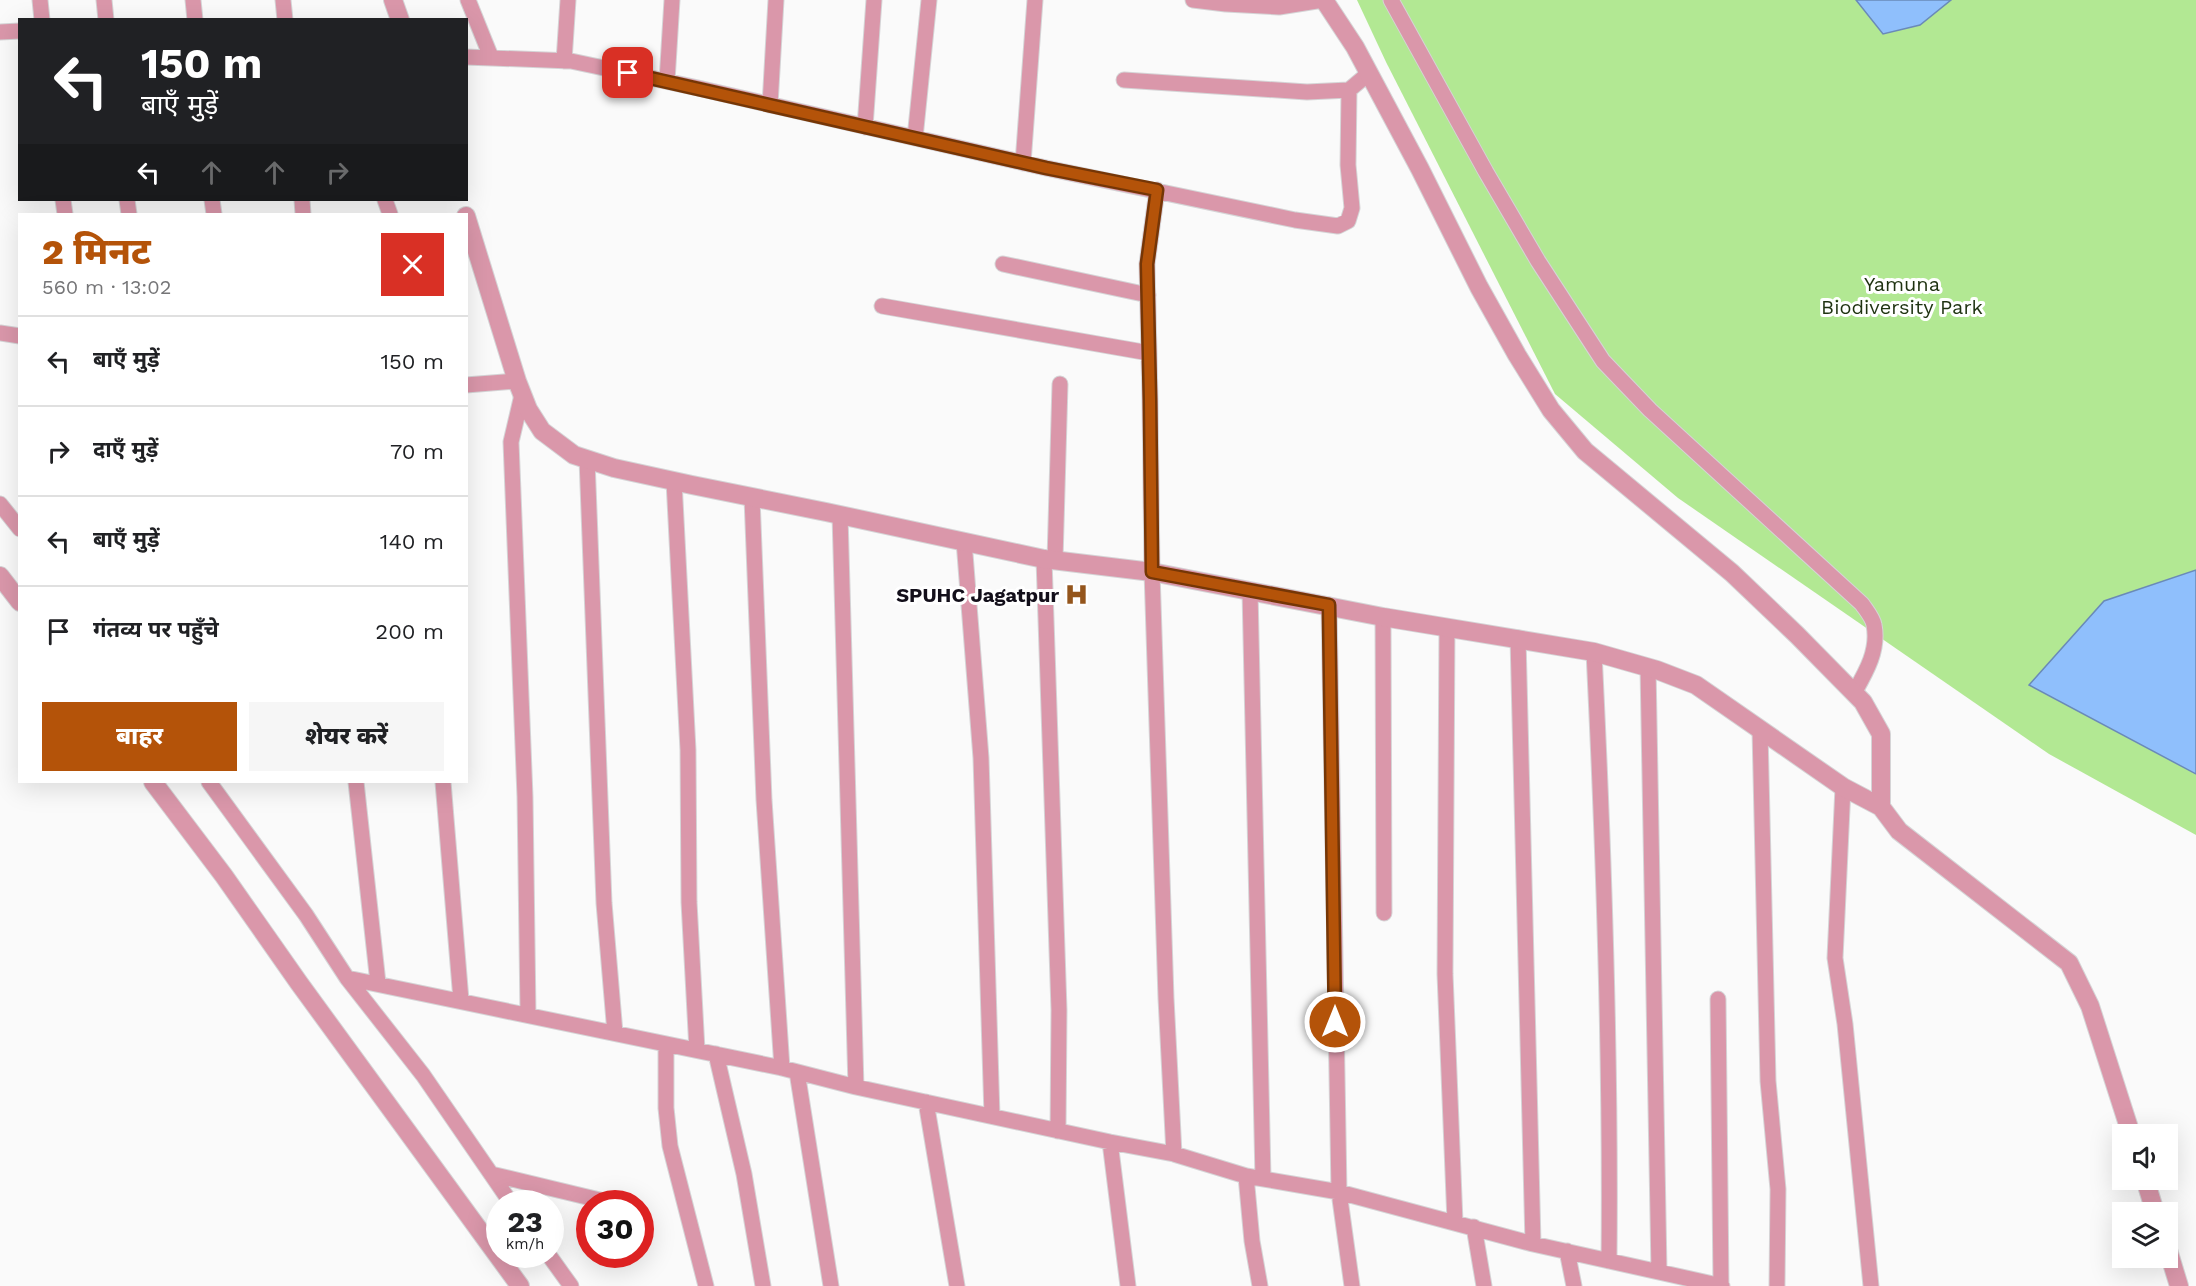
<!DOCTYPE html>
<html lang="hi">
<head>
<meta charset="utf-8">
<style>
  :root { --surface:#fff; --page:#f6f6f6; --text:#202124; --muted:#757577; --line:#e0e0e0; --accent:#b45309 }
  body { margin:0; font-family:"Work Sans","Noto Sans Devanagari",sans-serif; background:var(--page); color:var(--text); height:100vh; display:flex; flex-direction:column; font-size:22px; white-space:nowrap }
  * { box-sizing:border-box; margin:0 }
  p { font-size:20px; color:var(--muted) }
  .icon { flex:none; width:33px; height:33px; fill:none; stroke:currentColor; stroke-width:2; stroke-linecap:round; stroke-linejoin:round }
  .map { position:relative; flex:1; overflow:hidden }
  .details { position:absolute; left:18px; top:213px; width:450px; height:570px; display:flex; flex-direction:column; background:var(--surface); border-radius:0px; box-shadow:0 6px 24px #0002 }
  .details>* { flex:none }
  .hud { position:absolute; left:18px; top:18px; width:450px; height:183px; border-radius:0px; box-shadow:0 6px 24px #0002; background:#202124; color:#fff; overflow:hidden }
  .tools { position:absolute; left:2112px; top:1124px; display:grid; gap:12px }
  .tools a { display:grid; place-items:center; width:66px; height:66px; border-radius:0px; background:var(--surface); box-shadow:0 6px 24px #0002; font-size:30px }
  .speed { position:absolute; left:486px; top:1190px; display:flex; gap:12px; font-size:30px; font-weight:700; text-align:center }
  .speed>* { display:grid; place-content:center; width:78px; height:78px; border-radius:50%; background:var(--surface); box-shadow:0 6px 24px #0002; line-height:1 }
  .speed small { font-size:15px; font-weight:400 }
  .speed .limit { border:9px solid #d22; background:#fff; color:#111 }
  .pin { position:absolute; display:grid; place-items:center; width:51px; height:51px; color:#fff; margin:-26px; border-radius:12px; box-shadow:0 3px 9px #0006 }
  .me { position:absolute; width:66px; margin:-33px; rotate:0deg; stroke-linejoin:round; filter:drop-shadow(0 0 4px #0008) }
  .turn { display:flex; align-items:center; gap:21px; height:126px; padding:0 24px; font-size:27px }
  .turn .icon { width:78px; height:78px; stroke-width:2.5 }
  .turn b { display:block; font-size:42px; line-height:51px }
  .lanes { display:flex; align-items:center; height:57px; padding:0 24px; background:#0003; justify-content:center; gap:30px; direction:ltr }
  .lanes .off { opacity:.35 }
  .round { display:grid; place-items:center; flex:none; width:63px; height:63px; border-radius:0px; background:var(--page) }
  .summary { display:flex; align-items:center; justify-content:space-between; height:102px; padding:0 24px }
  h1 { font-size:36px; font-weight:800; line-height:45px; color:var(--accent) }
  .primary-button { display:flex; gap:12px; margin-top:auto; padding:12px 24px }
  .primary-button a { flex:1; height:69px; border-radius:0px; background:var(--accent); color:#fff; font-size:24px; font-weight:800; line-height:69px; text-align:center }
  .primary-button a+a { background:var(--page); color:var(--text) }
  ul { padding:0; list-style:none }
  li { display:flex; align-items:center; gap:18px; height:90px; padding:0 24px; border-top:2px solid var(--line) }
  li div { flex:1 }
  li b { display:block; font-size:22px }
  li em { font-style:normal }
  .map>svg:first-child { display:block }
</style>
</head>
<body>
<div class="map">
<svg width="2196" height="1286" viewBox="0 0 2196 1286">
  <rect width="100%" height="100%" fill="#fafafa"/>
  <path fill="#b2e893" d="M1357,0H2196V835L2049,754L1678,498L1555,394L1386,62Z"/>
  <path fill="#8fbffc" stroke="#6a8ab8" stroke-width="1.5" d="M1856,0H1951L1920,25L1883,34Z
    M2196,570V774L2029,685L2104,601Z"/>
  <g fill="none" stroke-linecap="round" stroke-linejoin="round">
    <defs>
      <path id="minor" d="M40,0L42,20
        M104,0L106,20
        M193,0L195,20
        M283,0L285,20
        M468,0L491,57
        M1193,0L1226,4L1279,7L1323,0
        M1391,0L1486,172L1538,261L1603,361L1650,410L1862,604C1866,610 1873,618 1874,625C1879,650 1866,672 1854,693
        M0,32L20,31
        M466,57L571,61L698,88L1046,168L1295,220L1338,226L1348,221L1352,208L1348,165L1349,90
        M564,61L568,0
        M1124,80L1307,92L1349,90L1368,74
        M667,81L672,0
        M770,105L776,0
        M865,127L874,0
        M915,138L929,0
        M1023,163L1035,0
        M1157,190L1147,264L1150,400L1152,572L1166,998L1174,1154
        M63,200L65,214
        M127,200L129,214
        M212,200L214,214
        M302,200L303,214
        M385,200L390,214
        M1003,264L1148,295
        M882,306L1149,353
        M0,333L20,336
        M466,385L517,381
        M522,395L511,442L525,797L528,1014
        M587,459L604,903L615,1033
        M674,481L688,750L689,902L697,1050
        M752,498L764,800L782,1068
        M0,504L20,529
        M840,515L856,1087
        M964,541L981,758L992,1116
        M1044,559L1059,1010L1058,1131
        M1055,560L1060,384
        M1250,591L1263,1178
        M1329,605L1339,1192L1352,1286
        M1383,617L1384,913
        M1447,627L1445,974L1455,1222
        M1518,638L1533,1244
        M1594,652C1604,855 1611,1058 1609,1261
        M1648,667C1650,869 1657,1070 1659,1271
        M1760,730L1768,1081L1778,1189L1777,1286
        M209,782L306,915L347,978L423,1075L511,1203
        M356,782L378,983
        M443,782L461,1000
        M1843,787L1835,958L1845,1024L1871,1286
        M347,978L782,1068L856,1087L1110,1142L1174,1154L1246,1176L1339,1192L1533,1244L1722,1286
        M1718,999L1721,1286
        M666,1044V1108L670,1146L706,1286
        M716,1054L744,1174L763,1286
        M797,1072L831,1286
        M926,1102L957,1286
        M1110,1142L1128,1286
        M491,1174L612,1203
        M1246,1176L1252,1241L1260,1286
        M1474,1227L1484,1286
        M1567,1251L1574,1286
        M548,1254L571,1286"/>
      <path id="tertiary" d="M393,0L400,20
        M1324,0L1355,47L1420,169L1479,287L1517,355L1551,410L1585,451L1732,573L1797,635L1863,702L1881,734V807L1899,831L2069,963L2090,1006L2131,1134
        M466,216L517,381L528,409L542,431L574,455L614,468L692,485L826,512L1044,559L1152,572L1383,617L1594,652L1657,670L1696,685L1843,787L1881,807
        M0,576L20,602
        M153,782L224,876L299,983L520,1286
        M2145,1179L2155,1212
        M2168,1250L2179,1286"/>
    </defs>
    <use href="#minor" stroke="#d5d4d6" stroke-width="17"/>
    <use href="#tertiary" stroke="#d5d4d6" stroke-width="20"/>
    <use href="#minor" stroke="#da97aa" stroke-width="15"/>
    <use href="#tertiary" stroke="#da97aa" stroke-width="18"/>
  </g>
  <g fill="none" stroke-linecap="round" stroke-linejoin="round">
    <defs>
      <path id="route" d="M628,73L1046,168L1157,190L1147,264L1150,400L1152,572L1329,605L1335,1022"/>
    </defs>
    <use href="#route" stroke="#753606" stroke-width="15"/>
    <use href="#route" stroke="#b45309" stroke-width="10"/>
  </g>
  <defs>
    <symbol id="hospital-bare" viewBox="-9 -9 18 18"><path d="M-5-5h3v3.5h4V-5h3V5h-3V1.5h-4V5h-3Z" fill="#94551c" stroke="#fff" stroke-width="2.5" paint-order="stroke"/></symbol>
  </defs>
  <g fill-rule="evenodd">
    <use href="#hospital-bare" x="1060" y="578" width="33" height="33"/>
  </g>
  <g text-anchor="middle" stroke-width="6" stroke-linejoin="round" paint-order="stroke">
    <g font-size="20" fill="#1e3210" stroke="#fff">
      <text x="1902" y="291">Yamuna<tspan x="1902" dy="23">Biodiversity Park</tspan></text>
    </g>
    <g font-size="20" font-weight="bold" fill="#130f1a" stroke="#fff" text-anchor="end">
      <text x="1059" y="602">SPUHC Jagatpur</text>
    </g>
  </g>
</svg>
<div class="tools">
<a><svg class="icon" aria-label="sound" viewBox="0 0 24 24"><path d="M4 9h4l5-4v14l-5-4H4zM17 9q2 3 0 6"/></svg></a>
<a><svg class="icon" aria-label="layers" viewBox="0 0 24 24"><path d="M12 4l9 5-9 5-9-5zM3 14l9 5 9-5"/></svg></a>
</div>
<div class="speed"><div>23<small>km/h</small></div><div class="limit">30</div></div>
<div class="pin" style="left:628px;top:73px;background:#d93025"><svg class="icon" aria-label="arrive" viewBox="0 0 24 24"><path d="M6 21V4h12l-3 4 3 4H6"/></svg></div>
<svg class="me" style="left:1335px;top:1022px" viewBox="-20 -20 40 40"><circle r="17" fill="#b45309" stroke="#fff" stroke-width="3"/><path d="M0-11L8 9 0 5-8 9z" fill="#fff"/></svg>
<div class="hud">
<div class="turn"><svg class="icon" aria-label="left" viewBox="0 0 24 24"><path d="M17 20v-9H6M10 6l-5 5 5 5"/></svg><div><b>150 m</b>बाएँ मुड़ें</div></div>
<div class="lanes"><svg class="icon" aria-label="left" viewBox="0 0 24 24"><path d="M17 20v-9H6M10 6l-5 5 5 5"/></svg><svg class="icon off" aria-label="ahead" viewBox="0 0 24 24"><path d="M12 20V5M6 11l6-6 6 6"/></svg><svg class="icon off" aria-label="ahead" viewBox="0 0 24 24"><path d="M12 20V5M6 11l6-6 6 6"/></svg><svg class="icon off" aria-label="right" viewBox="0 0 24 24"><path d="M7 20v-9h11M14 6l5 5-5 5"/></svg></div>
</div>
<section class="details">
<div class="summary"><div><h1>2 मिनट</h1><p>560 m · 13:02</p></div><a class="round" style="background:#d93025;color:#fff"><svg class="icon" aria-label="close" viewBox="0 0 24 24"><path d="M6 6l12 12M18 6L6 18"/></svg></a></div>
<ul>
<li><svg class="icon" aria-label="left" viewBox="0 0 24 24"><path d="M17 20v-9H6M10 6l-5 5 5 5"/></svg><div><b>बाएँ मुड़ें</b></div><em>150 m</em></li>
<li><svg class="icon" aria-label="right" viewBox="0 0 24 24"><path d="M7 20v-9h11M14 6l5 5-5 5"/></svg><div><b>दाएँ मुड़ें</b></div><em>70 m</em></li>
<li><svg class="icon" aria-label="left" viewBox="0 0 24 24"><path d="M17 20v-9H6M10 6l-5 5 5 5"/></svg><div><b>बाएँ मुड़ें</b></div><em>140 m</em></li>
<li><svg class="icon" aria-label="arrive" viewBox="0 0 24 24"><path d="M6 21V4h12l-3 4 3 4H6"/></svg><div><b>गंतव्य पर पहुँचे</b></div><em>200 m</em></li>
</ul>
<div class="primary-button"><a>बाहर</a><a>शेयर करें</a></div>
</section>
</div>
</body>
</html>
